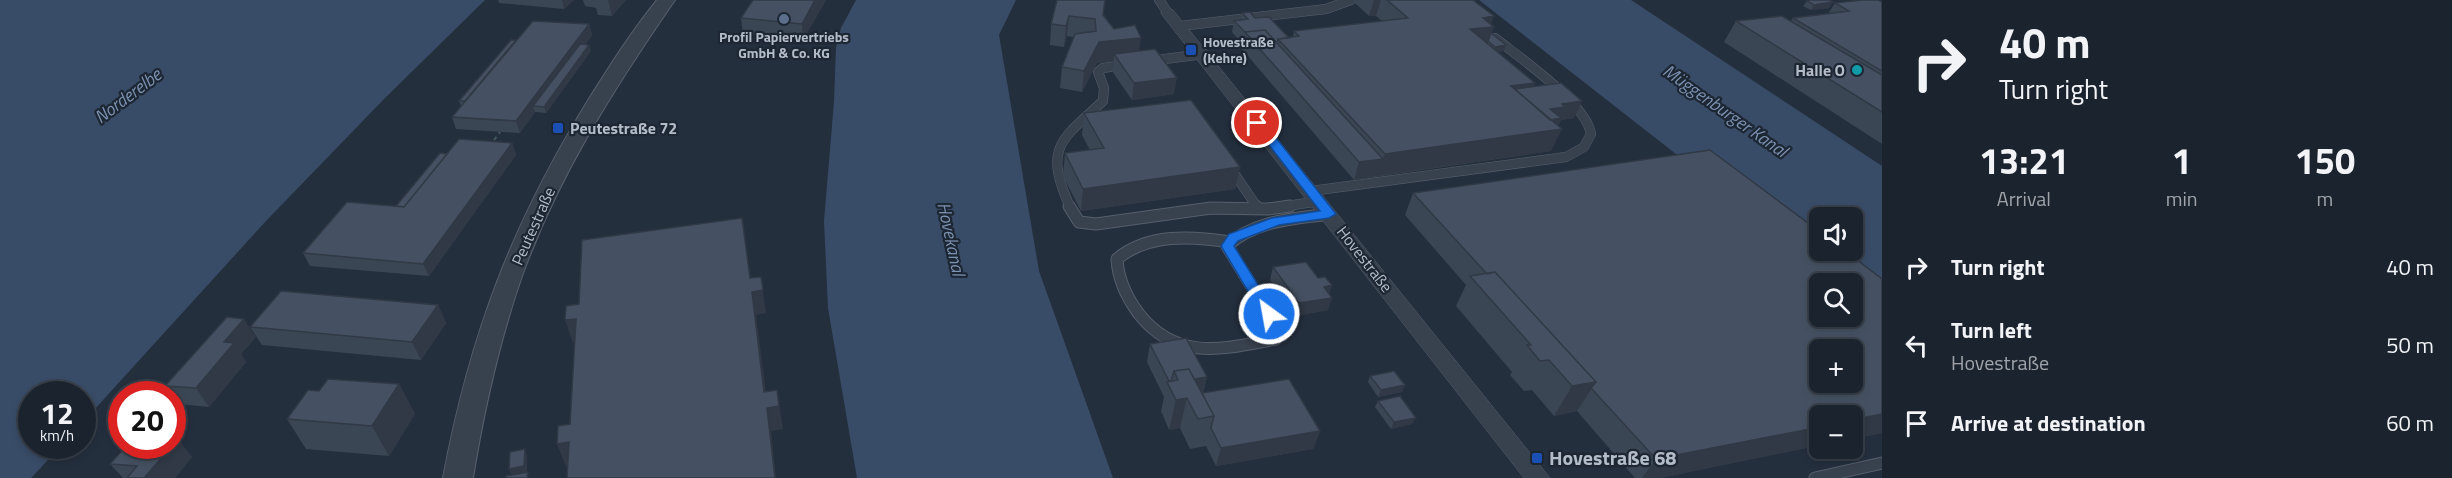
<!DOCTYPE html>
<html lang="en">
<head>
<meta charset="utf-8">
<style>
  :root { --surface:#1b232e; --page:#242b36; --text:#f1f3f6; --muted:#a0a4aa; --line:#39404a }
  body { margin:0; font-family:"Titillium Web",sans-serif; background:var(--page); color:var(--text); height:100vh; display:flex; flex-direction:column; font-size:22px; white-space:nowrap }
  * { box-sizing:border-box; margin:0 }
  p { font-size:20px; color:var(--muted) }
  .icon { flex:none; width:33px; height:33px; fill:none; stroke:currentColor; stroke-width:2; stroke-linecap:round; stroke-linejoin:round }
  .map { position:relative; flex:1; overflow:hidden }
  .side { display:flex; flex-direction:column; background:var(--surface); width:570px }
  .side>* { flex:none }
  .hud { background:#1b232e; color:var(--text); overflow:hidden }
  .fabs { position:absolute; left:1809px; top:207px; display:grid; gap:12px }
  .fabs a { display:grid; place-items:center; width:54px; height:54px; border-radius:9px; background:var(--surface); box-shadow:0 3px 9px #0003,0 0 0 2px var(--line); font-size:30px }
  .speed { position:absolute; left:18px; top:381px; display:flex; gap:12px; font-size:30px; font-weight:700; text-align:center }
  .speed>* { display:grid; place-content:center; width:78px; height:78px; border-radius:50%; background:var(--surface); box-shadow:0 3px 9px #0003,0 0 0 2px var(--line); line-height:1 }
  .speed small { font-size:15px; font-weight:400 }
  .speed .limit { border:9px solid #d22; background:#fff; color:#111 }
  .pin { position:absolute; display:grid; place-items:center; width:51px; height:51px; color:#fff; margin:-26px; border:3px solid #fff; border-radius:50%; box-shadow:0 2px 6px #0007 }
  .me { position:absolute; width:66px; margin:-33px; rotate:328deg; stroke-linejoin:round; filter:drop-shadow(0 0 4px #0008) }
  .turn { display:flex; align-items:center; gap:21px; height:126px; padding:0 18px; font-size:27px }
  .turn .icon { width:78px; height:78px; stroke-width:2.5 }
  .turn b { display:block; font-size:42px; line-height:51px }
  .eta { display:flex; justify-content:space-evenly; align-items:center; height:102px; text-align:center }
  .eta b { font-size:36px; font-weight:700; line-height:42px }
  ul { padding:0; list-style:none }
  li { display:flex; align-items:center; gap:18px; height:78px; padding:0 18px }
  li div { flex:1 }
  li b { display:block; font-size:22px }
  li em { font-style:normal }
  main { display:flex; flex:1; min-height:0 }
  .map>svg:first-child { display:block }
</style>
</head>
<body>
<main>
<div class="map">
<svg width="1882" height="478" viewBox="0 0 1882 478">
  <rect width="100%" height="100%" fill="#242f3e"/>
  <path fill="#394c67" fill-rule="evenodd" d="M0,0H485L384,99L265,222L83,422L82,394H32V446H61L31,478H0Z
    M856,0H1016L999,35L1039,271L1113,478H857L828,308L824,221L834,102L836,48L841,28Z
    M1479,0H1631L1882,166V316L1852,284L1841,283ZM1820,218H1852V250H1820Z"/>
  <g fill="none" stroke-linecap="round" stroke-linejoin="round">
    <defs>
      <path id="service-far1" d="M1159,0L1168,13
        M1180,26L1326,9L1351,0
        M1149,61L1204,54
        M1230,167L1257,207
        M1311,191L1566,157L1584,147L1591,134C1586,103 1520,58 1495,38
        M1070,207C1043,147 1061,140 1103,101L1104,88L1098,72L1103,68L1124,65
        M1280,207L1320,201"/>
      <path id="service" d="M1069,206L1079,222L1096,224L1211,208L1268,209L1290,206
        M1256,206L1258,209
        M1230,242C1192,236 1148,233 1117,259C1118,279 1127,298 1139,314C1177,362 1223,349 1276,339L1280,333L1227,246C1254,220 1294,219 1329,214
        M1815,478L1882,463"/>
      <path id="minor" d="M1168,9L1173,10L1550,478H1524L1163,16L1161,13Z"/>
      <path id="tertiary" d="M657,0H675C614,88 557,178 521,279C499,343 484,410 473,478H443C470,335 511,226 587,102C609,67 631,32 657,0Z"/>
    </defs>
    <use href="#service-far1" stroke="#565f6c" stroke-width="10"/>
    <use href="#service" stroke="#565f6c" stroke-width="13"/>
    <use href="#minor" stroke="#565f6c" stroke-width="1"/>
    <use href="#tertiary" stroke="#565f6c" stroke-width="2"/>
    <path stroke="#44595c" stroke-width="2" stroke-dasharray="4 4" stroke-linecap="butt" d="M494,140L500,132"/>
    <use href="#service-far1" stroke="#38414e" stroke-width="9"/>
    <use href="#service" stroke="#38414e" stroke-width="11"/>
    <use href="#minor" fill="#38414e" fill-rule="evenodd"/>
    <use href="#tertiary" fill="#38414e" fill-rule="evenodd"/>
  </g>
  <path fill="#3b4654" fill-rule="evenodd" d="M498,0H574L564,9L499,3Z
    M583,0H626L612,16L598,15L596,8L585,6Z
    M826,0L803,40L743,34L741,18Z
    M1057,0L1104,15L1114,29L1139,51L1174,94L1132,100L1112,71L1114,61L1097,63L1082,92L1060,88L1062,67L1074,37L1067,36L1064,47L1050,45L1051,24Z
    M1354,0H1473L1491,24L1494,27L1491,33L1504,51L1497,52L1535,83L1533,87L1574,118L1561,120L1558,126L1551,151L1354,180L1241,48L1242,44L1232,32L1234,21L1240,20L1242,13L1255,18L1289,38L1293,37L1294,31L1382,21L1376,16H1369L1354,2Z
    M1807,1L1829,8L1811,10L1803,6Z
    M1882,2V144L1724,42L1736,21H1791L1793,18L1828,14L1835,3Z
    M589,24L592,35L585,45L591,51L546,113L535,112L520,133L456,129L452,117L461,106L459,101L516,40Z
    M1084,113L1240,167L1235,189L1081,211L1063,176L1065,153L1090,150L1082,135Z
    M512,143L516,155L429,276L310,266L303,253L396,206L447,154Z
    M1710,150L1820,232V250H1844L1882,279V433L1852,439V416H1820V445L1660,478H1635L1577,411L1554,416L1532,390L1524,391L1510,375L1512,372L1456,306L1466,285L1405,215L1413,193ZM1820,284H1852V316H1820ZM1820,350H1852V382H1820Z
    M1273,267L1318,278L1332,285L1329,293L1328,310L1295,316L1270,280Z
    M438,305L446,323L421,360L262,345L250,327Z
    M256,337L241,354L246,362L209,407L179,404L165,386Z
    M1150,344L1207,377L1203,393L1320,431L1313,449L1216,466L1206,446L1190,449L1180,428L1169,430L1161,411L1164,397L1147,362Z
    M1370,376L1405,385L1402,392L1378,397L1368,382Z
    M399,384L415,414L389,456L306,449L287,419L319,391Z
    M1378,401L1412,424L1391,429L1375,407Z
    M172,446L192,457L175,478H123L110,464Z"/>
  <path fill="#303945" d="M562,0H574L564,9Z
    M608,0H626L612,16Z
    M815,0H826L803,40L802,24Z
    M1374,0H1381L1376,16H1369Z
    M1833,2L1829,8L1811,10L1814,5Z
    M1069,16L1067,36L1064,47L1066,26Z
    M1494,16L1490,27H1494L1486,47L1470,29L1483,18Z
    M589,24L592,35L539,107L533,106L535,112L520,133L516,121Z
    M1141,38L1138,58L1114,54V61L1097,63L1082,92L1084,71L1099,42Z
    M589,45L591,51L546,113L544,107Z
    M1506,45L1504,51L1492,53L1495,47Z
    M1177,78L1174,94L1132,100L1134,83Z
    M1535,83L1525,104L1511,86Z
    M1582,101L1574,118L1561,120L1556,130L1562,129L1551,151L1377,176L1385,154L1550,109L1562,104Z
    M512,143L516,155L429,276L423,264Z
    M1383,159L1377,176L1354,180L1359,162Z
    M1240,167L1235,189L1081,211L1083,189Z
    M742,218L753,292L761,277L766,313L756,315L768,408L777,390L783,429L771,431L776,478H775Z
    M1332,285L1327,298L1324,287Z
    M1332,298L1328,310L1295,316L1299,303Z
    M438,305L446,323L421,360L412,342Z
    M244,319L256,337L241,354L246,362L209,407L196,388L224,342Z
    M576,319L584,342L573,343L565,320Z
    M1207,377L1202,395L1178,381Z
    M1596,382L1577,411L1554,416L1572,386Z
    M399,384L415,414L389,456L372,426Z
    M1405,385L1402,392L1378,397L1381,390Z
    M1187,398L1180,428L1169,430L1176,400Z
    M1882,414V433L1852,439V420Z
    M1416,418L1412,424L1391,429L1394,422Z
    M1820,427V445L1660,478H1642L1656,459Z
    M1320,431L1313,449L1216,466L1221,448Z
    M178,439L192,457L175,478H144Z
    M569,442L578,465L566,467L557,444Z
    M525,449L527,456V473L512,476L509,469Z"/>
  <path fill="#455162" stroke="#303945" stroke-width="1.5" fill-rule="evenodd" d="M753,0H815L802,24L741,18Z
    M1057,0H1105L1103,15L1114,29L1135,25L1141,38L1099,42L1084,71L1062,67L1075,34L1096,31L1095,19L1069,16L1066,26L1051,24Z
    M1387,0H1473L1494,16L1483,18L1494,27L1470,29L1535,83L1511,86L1562,129L1385,154L1278,39L1299,36L1294,31L1408,18Z
    M1810,0H1829L1833,2L1814,5L1807,1Z
    M1862,0H1878L1882,2V71L1793,18L1849,11L1835,3Z
    M1250,12L1255,18L1269,17L1289,38L1278,39L1277,43L1265,30L1245,32L1234,21L1248,19L1242,13Z
    M1782,16L1882,75V112L1736,21Z
    M533,21L589,24L516,121L452,117Z
    M1265,30L1383,159L1359,162L1245,32Z
    M1491,33L1506,45L1495,47L1488,41Z
    M511,40H516L465,101H459Z
    M580,44L589,45L544,107L533,106Z
    M1155,49L1177,78L1134,83L1114,54Z
    M1561,83L1582,101L1562,104L1565,107L1550,109L1561,118L1550,120L1515,89Z
    M1191,100L1240,167L1083,189L1065,153L1104,148L1084,113Z
    M459,139L512,143L423,264L303,253L347,202L404,207Z
    M1710,150L1820,232V250H1844L1882,279V414L1852,420V416H1820V427L1656,459L1591,388L1596,382L1495,272L1487,274L1413,193ZM1820,284H1852V316H1820ZM1820,350H1852V382H1820Z
    M440,153L447,154L404,207L396,206Z
    M742,218L750,278L761,277L763,290L752,292L764,392L777,390L779,406L767,408L775,478H567L569,442L557,444L558,426L570,424L576,319L565,320L566,306L579,304L582,240Z
    M1306,262L1318,278L1325,277L1332,285L1324,287L1332,298L1299,303L1273,267Z
    M1495,272L1596,382L1572,386L1549,360L1540,361L1527,345H1531L1470,276Z
    M281,291L438,305L412,342L250,327Z
    M227,317L244,319L224,342L234,343L196,388L165,386Z
    M1186,338L1207,377L1194,379L1189,369L1174,371L1171,381H1169L1150,344Z
    M1189,369L1214,416L1198,419L1187,398L1176,400L1167,382L1178,380L1174,371Z
    M1394,371L1405,385L1381,390L1370,376Z
    M328,379L399,384L372,426L287,419L308,390L319,391Z
    M1289,379L1320,431L1221,448L1211,428L1214,416L1202,393Z
    M1400,396L1416,418L1394,422L1378,401Z
    M172,438L178,439L172,445Z
    M126,446H172L144,478H127L137,466L110,464Z
    M525,449L524,466L509,469L510,452Z
    M528,472L527,478H506V476Z"/>
  <path fill="#1a73e8" stroke="#114b97" stroke-width="1.5" d="M1257,119L1262,120L1336,214L1329,218L1279,225L1238,241L1234,246L1276,314L1269,320L1264,318L1221,246L1229,234L1272,218L1320,211L1252,123Z"/>
  <circle fill="#5c6f8a" stroke="#1d2633" stroke-width="2" cx="784" cy="19" r="6"/>
  <g fill="#1a4fb4" stroke="#1d2633" stroke-width="2">
    <rect x="1185" y="44" width="12" height="12" rx="3"/>
    <rect x="552" y="122" width="12" height="12" rx="3"/>
    <rect x="1531" y="452" width="12" height="12" rx="3"/>
  </g>
  <circle fill="#0f9aa8" stroke="#1d2633" stroke-width="2" cx="1857" cy="70" r="6"/>
  <g text-anchor="middle" stroke-width="4.5" stroke-linejoin="round" paint-order="stroke">
    <g font-size="14" font-weight="bold" fill="#b4bcc9" stroke="#1d2633">
      <text x="784" y="42">Profil Papiervertriebs<tspan x="784" dy="16">GmbH &amp; Co. KG</tspan></text>
      <text x="1203" y="47" text-anchor="start">Hovestraße<tspan x="1203" dy="16">(Kehre)</tspan></text>
    </g>
    <g font-size="16" font-weight="bold" fill="#b4bcc9" stroke="#1d2633" text-anchor="end">
      <text x="1845" y="76">Halle O</text>
      <text x="570" y="134" text-anchor="start">Peutestraße 72</text>
    </g>
    <g font-size="16" fill="#b4bcc9" stroke="#1d2633">
      <text transform="translate(533 226) rotate(-66)" y="6">Peutestraße</text>
      <text transform="translate(1365 259) rotate(52)" y="6">Hovestraße</text>
    </g>
    <g font-size="18" font-style="italic" fill="#7c92b1" stroke="#1d2633">
      <text transform="translate(128 96) rotate(-37)" y="6">Norderelbe</text>
      <text transform="translate(1725 111) rotate(35)" y="6">Müggenburger Kanal</text>
      <text transform="translate(951 239) rotate(78)" y="6">Hovekanal</text>
    </g>
    <g font-size="20" font-weight="bold" fill="#b4bcc9" stroke="#1d2633" text-anchor="start">
      <text x="1549" y="465">Hovestraße 68</text>
    </g>
  </g>
</svg>
<div class="fabs">
<a><svg class="icon" aria-label="sound" viewBox="0 0 24 24"><path d="M4 9h4l5-4v14l-5-4H4zM17 9q2 3 0 6"/></svg></a>
<a><svg class="icon" aria-label="search" viewBox="0 0 24 24"><circle cx="10" cy="10" r="6"/><path d="M15 15l6 6"/></svg></a>
<a>+</a>
<a>−</a>
</div>
<div class="speed"><div>12<small>km/h</small></div><div class="limit">20</div></div>
<div class="pin" style="left:1257px;top:123px;background:#d93025"><svg class="icon" aria-label="arrive" viewBox="0 0 24 24"><path d="M6 21V4h12l-3 4 3 4H6"/></svg></div>
<svg class="me" style="left:1269px;top:314px" viewBox="-20 -20 40 40"><circle r="17" fill="#1a73e8" stroke="#fff" stroke-width="3"/><path d="M0-11L8 9 0 5-8 9z" fill="#fff"/></svg>
</div>
<section class="side">
<div class="hud">
<div class="turn"><svg class="icon" aria-label="right" viewBox="0 0 24 24"><path d="M7 20v-9h11M14 6l5 5-5 5"/></svg><div><b>40 m</b>Turn right</div></div>
</div>
<div class="eta">
<div><b>13:21</b><p>Arrival</p></div>
<div><b>1</b><p>min</p></div>
<div><b>150</b><p>m</p></div>
</div>
<ul>
<li><svg class="icon" aria-label="right" viewBox="0 0 24 24"><path d="M7 20v-9h11M14 6l5 5-5 5"/></svg><div><b>Turn right</b></div><em>40 m</em></li>
<li><svg class="icon" aria-label="left" viewBox="0 0 24 24"><path d="M17 20v-9H6M10 6l-5 5 5 5"/></svg><div><b>Turn left</b><p>Hovestraße</p></div><em>50 m</em></li>
<li><svg class="icon" aria-label="arrive" viewBox="0 0 24 24"><path d="M6 21V4h12l-3 4 3 4H6"/></svg><div><b>Arrive at destination</b></div><em>60 m</em></li>
</ul>
</section>
</main>
</body>
</html>
